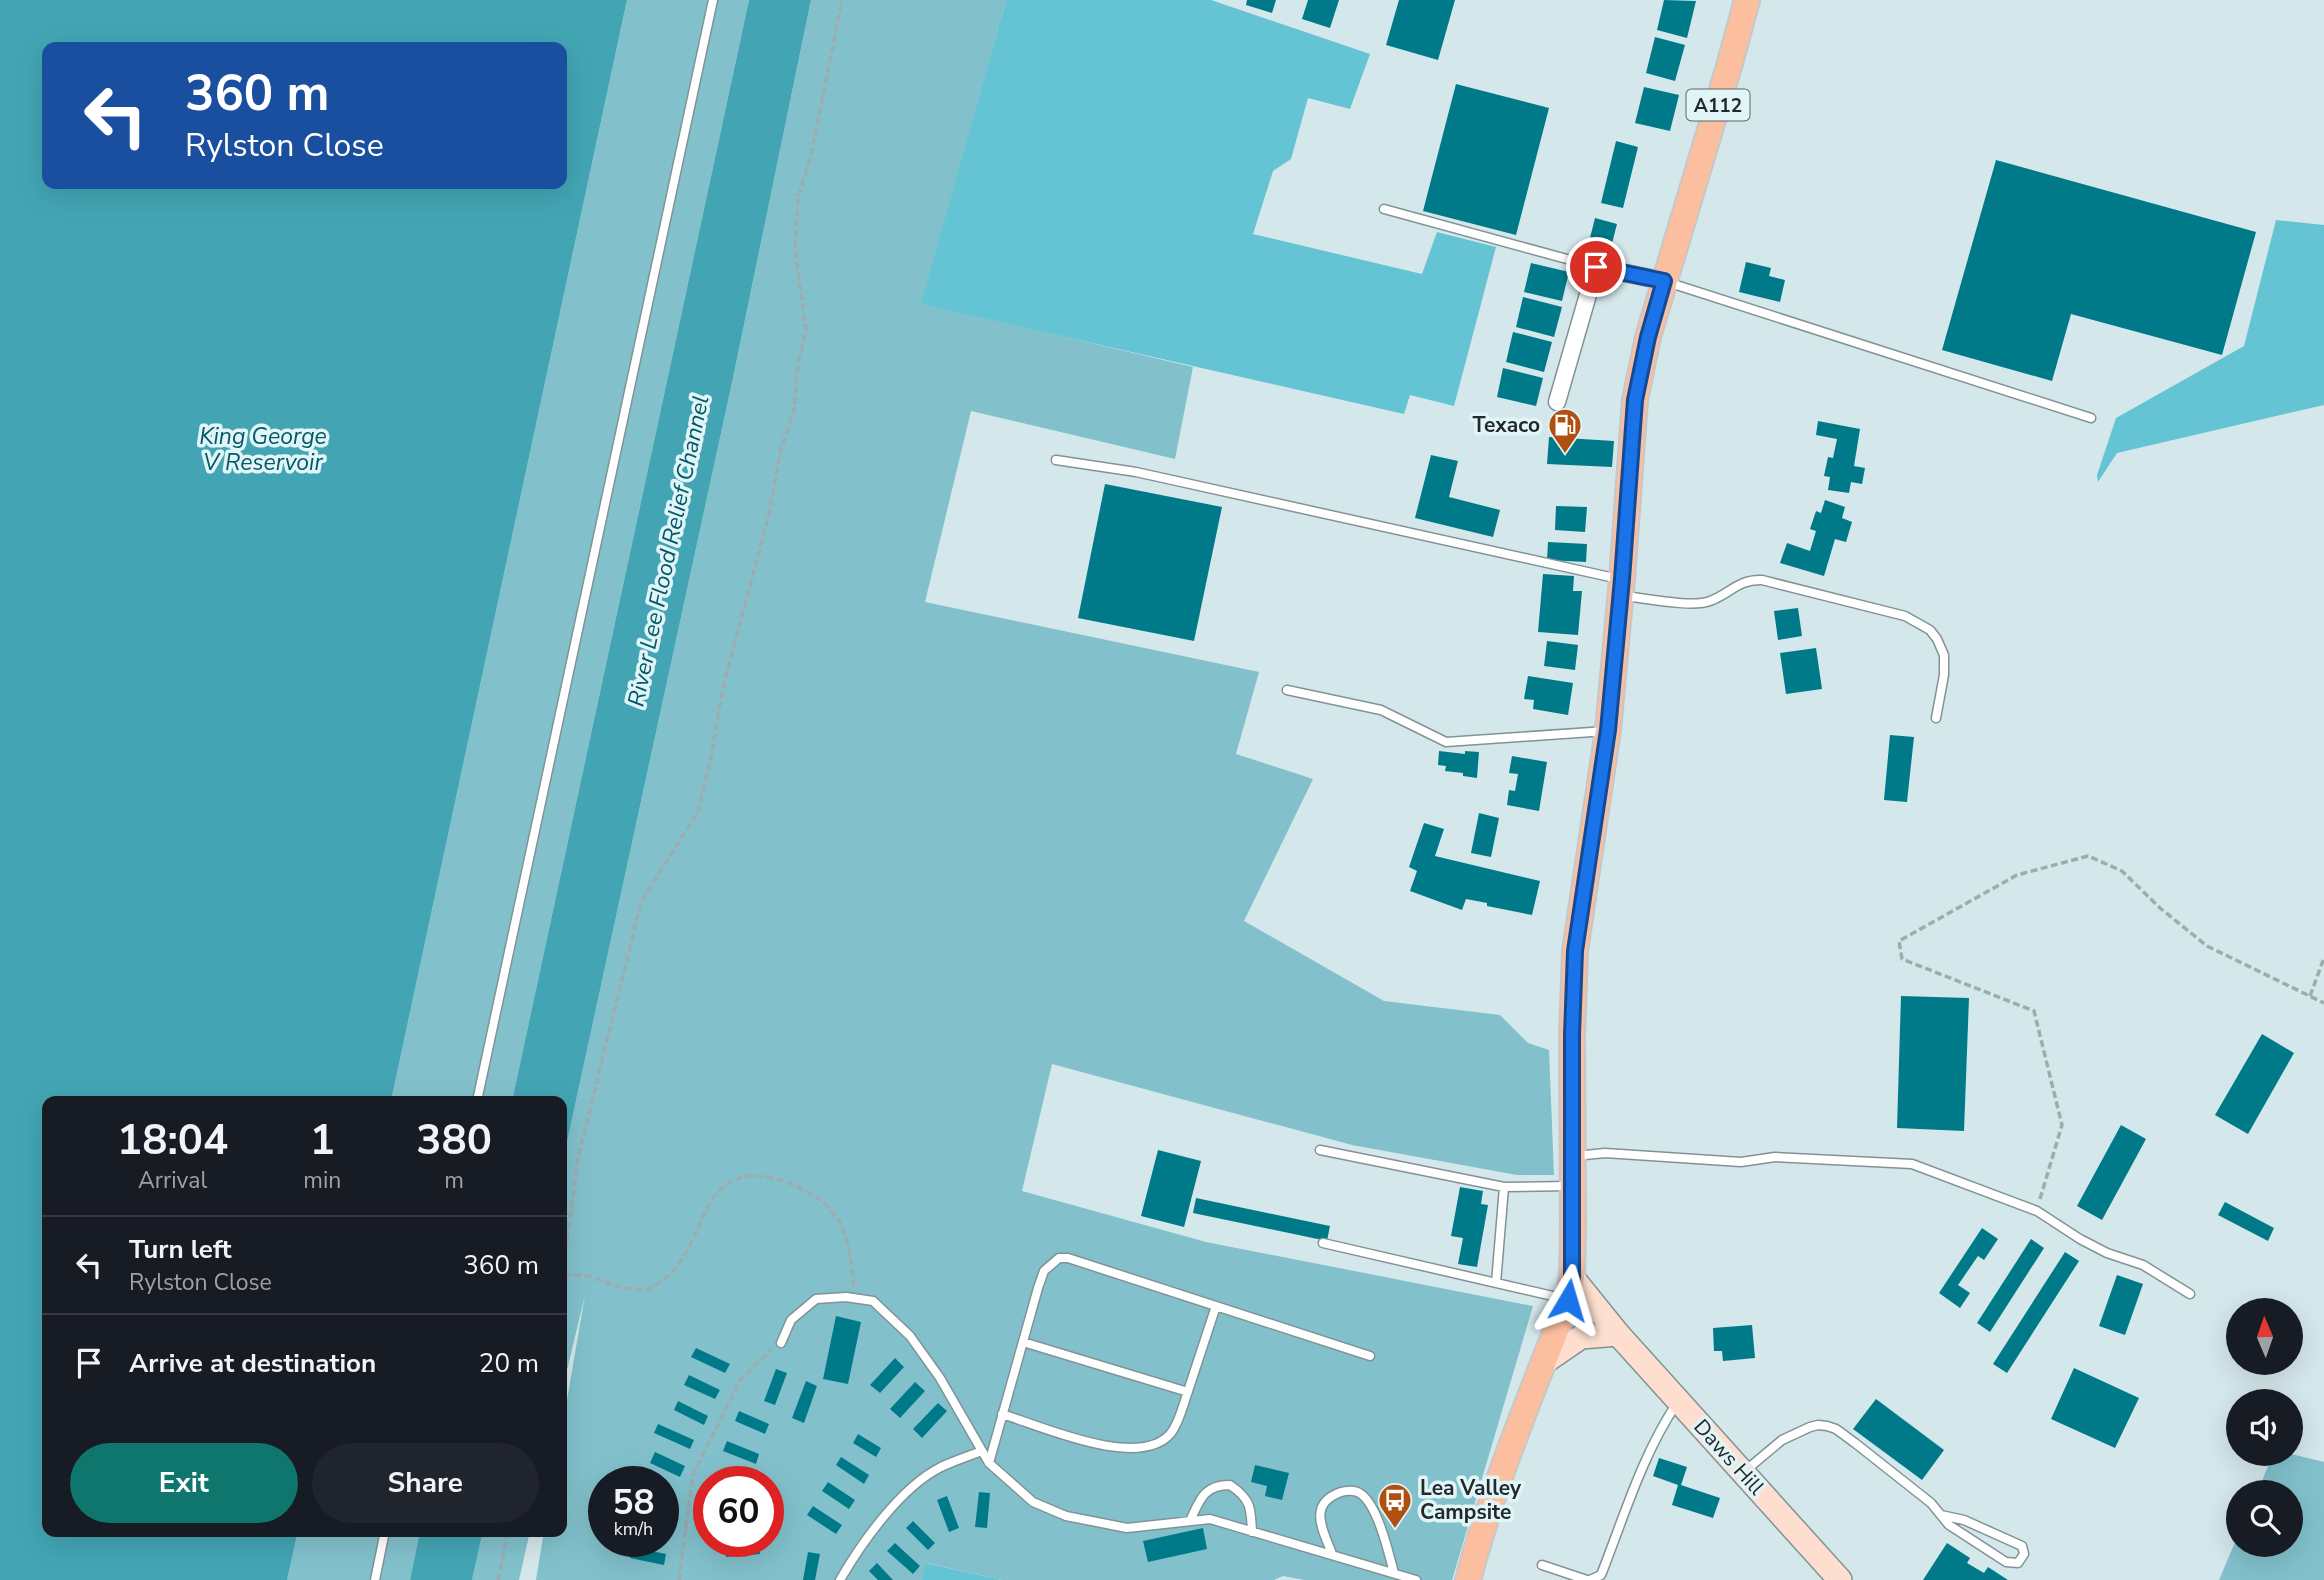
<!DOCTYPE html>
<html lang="en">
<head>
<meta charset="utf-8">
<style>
  :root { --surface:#171b24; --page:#20242c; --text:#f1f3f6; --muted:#9ea1a6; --line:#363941; --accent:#0f766e }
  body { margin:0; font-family:"Nunito Sans",sans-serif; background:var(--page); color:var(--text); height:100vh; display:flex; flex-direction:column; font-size:26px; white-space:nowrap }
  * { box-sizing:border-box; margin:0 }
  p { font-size:23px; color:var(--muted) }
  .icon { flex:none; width:38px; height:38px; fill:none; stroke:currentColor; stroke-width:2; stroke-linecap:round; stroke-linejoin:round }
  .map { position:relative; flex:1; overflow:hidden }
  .side { position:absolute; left:42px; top:1096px; width:525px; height:441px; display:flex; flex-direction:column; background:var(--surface); border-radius:14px; box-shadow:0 7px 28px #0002 }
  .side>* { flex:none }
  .guide { position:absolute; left:42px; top:42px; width:525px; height:147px; border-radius:14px; box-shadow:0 7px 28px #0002; background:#1a4fa0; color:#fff; overflow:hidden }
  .needle { width:46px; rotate:358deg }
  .fabs { position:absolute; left:2226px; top:1298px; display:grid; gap:14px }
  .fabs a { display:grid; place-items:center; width:77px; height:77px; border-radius:50%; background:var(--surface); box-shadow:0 7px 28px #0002; font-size:35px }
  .speed { position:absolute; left:588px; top:1466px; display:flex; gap:14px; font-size:35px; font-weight:700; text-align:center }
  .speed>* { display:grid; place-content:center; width:91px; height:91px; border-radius:50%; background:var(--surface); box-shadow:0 7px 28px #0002; line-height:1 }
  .speed small { font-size:18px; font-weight:400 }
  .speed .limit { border:10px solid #d22; background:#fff; color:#111 }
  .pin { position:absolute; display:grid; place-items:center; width:60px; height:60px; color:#fff; margin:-30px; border:4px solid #fff; border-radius:50%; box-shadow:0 2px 7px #0007 }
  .me { position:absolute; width:77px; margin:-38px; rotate:7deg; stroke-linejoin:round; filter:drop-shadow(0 0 5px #0008) }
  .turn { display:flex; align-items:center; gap:24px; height:147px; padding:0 28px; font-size:32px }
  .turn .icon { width:91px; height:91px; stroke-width:2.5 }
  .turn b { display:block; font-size:49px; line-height:60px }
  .eta { display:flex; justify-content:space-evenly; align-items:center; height:119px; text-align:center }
  .eta b { font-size:42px; font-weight:700; line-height:49px }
  .primary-button { display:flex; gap:14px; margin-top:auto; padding:14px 28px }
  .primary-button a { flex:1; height:80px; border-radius:42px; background:var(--accent); color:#fff; font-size:28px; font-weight:700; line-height:80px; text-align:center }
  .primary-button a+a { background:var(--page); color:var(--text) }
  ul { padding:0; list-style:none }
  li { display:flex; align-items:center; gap:21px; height:98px; padding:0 28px; border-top:2px solid var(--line) }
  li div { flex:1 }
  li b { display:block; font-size:26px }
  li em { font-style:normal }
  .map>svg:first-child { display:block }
</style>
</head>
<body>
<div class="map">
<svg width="2324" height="1580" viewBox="0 0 2324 1580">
  <rect width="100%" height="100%" fill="#d4e7eb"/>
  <path fill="#82c1cc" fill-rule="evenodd" d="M627,0H749L512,1101H391Z
    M811,0H1006L922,303L1193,367L1175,459L971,411L925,602L1259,672L1236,754L1313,779L1244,921L1384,1001L1500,1015L1528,1043L1549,1050L1554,1175H1517L1352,1145L1052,1064L1022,1191L1206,1242L1533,1306L1452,1580H1304L1283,1576L1274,1580H1002L926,1563L922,1580H536L544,1531H562V1429L585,1295L562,1391V1165L733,378ZM604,1482H663V1542H604ZM709,1482H768V1542H709Z
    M2273,1454H2291L2324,1462V1580H2219L2238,1535V1545H2291V1493H2257Z
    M298,1531H420L410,1580H287Z
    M483,1531H530L519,1580H472Z"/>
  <path fill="#65c4d3" d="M1006,0H1211L1370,54L1350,109L1308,98L1291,159L1273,171L1253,234L1422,274L1437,232L1496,247L1454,406L1410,395L1404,414L921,304Z
    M2276,220L2324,225V405L2117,453L2098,482L2097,475L2116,418L2244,346Z
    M925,1563L1002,1580H922Z"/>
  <path fill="#43a5b4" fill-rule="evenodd" d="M0,0H627L391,1101H47V1531H298L287,1580H0ZM47,47H562V184H47Z
    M749,0H811L733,378L562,1165V1101H512Z
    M420,1531H483L472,1580H410Z"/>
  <path fill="#007a89" d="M1247,0H1276L1272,13L1246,5Z
    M1308,0H1339L1330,28L1302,19Z
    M1399,0H1455L1438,60L1386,45Z
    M1664,0L1696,1L1687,38L1657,30Z
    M1655,37L1685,45L1675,81L1646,73Z
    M1456,84L1549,108L1516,235L1423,211Z
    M1644,87L1679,95L1670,131L1635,123Z
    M1616,141L1638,147L1623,208L1601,203Z
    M1996,160L2256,232L2222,355L2071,314L2052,381L1942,350Z
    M1595,218L1617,224L1610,251L1588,246Z
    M1746,262L1771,268L1769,276L1785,280L1780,302L1739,292Z
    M1531,263L1569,272L1562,301L1524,292Z
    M1523,297L1562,307L1554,337L1516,327Z
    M1513,332L1552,342L1544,372L1506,362Z
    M1503,368L1543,378L1536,406L1497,397Z
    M1818,421L1860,429L1854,466L1865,468L1862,484L1851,482L1849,493L1828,490L1830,477L1824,476L1828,457L1833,458L1837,439L1816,435Z
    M1549,437L1614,441L1612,467L1547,464Z
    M1431,455L1458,461L1449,497L1500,510L1493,537L1415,518Z
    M1105,484L1222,507L1194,641L1078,618Z
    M1825,500L1845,507L1842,518L1852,522L1846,542L1835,539L1824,576L1780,563L1787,543L1810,551L1816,531L1810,529L1816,511L1821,513Z
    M1556,506L1587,507L1585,532L1555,530Z
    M1548,542L1587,544L1586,562L1547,560Z
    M1543,574L1574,576L1573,591H1582L1578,635L1538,632Z
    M1798,608L1802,636L1778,640L1774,611Z
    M1547,641L1578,645L1575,670L1544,666Z
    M1816,648L1822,689L1786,694L1780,653Z
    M1528,676L1573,683L1568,715L1533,709L1534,700L1524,699Z
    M1890,735L1914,737L1907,802L1884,800Z
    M1439,751L1465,754V751L1479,752L1477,778L1463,776V773L1445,771L1446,766L1438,765Z
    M1512,756L1547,762L1539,811L1507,805L1509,790L1515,791L1518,774L1509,773Z
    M1479,813L1499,818L1491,857L1471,853Z
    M1424,823L1444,829L1435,856L1540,881L1532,915L1487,906V903L1466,899L1462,910L1410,891L1417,871L1409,867Z
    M1901,996L1969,998L1964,1131L1897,1128Z
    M2262,1034L2294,1053L2248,1134L2215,1115Z
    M2121,1125L2146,1139L2102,1220L2077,1206Z
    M1158,1150L1201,1161L1184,1227L1141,1216Z
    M1460,1187L1483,1191L1481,1204L1488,1205L1477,1267L1458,1264L1463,1238L1451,1236Z
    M1196,1198L1330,1226L1327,1241L1193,1213Z
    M2225,1202L2274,1228L2268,1241L2218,1215Z
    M1982,1228L1998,1239L1984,1260L1978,1256L1958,1285L1970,1293L1960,1308L1939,1293Z
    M2031,1239L2044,1248L1990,1332L1977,1323Z
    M2065,1252L2079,1261L2007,1373L1993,1364Z
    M2117,1275L2143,1284L2125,1335L2099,1326Z
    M836,1316L861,1322L848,1384L823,1379Z
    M1752,1325L1755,1358L1723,1361L1722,1351H1714L1713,1328Z
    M696,1348L730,1364L725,1373L691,1357Z
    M895,1358L904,1367L880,1393L870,1385Z
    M2074,1368L2139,1398L2115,1448L2051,1419Z
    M776,1369L787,1373L775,1405L764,1401Z
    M689,1375L720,1390L715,1399L684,1385Z
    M806,1381L817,1386L804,1423L792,1418Z
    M915,1382L925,1391L900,1418L890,1409Z
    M1876,1399L1944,1450L1922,1480L1853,1429Z
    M678,1401L708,1416L704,1425L674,1410Z
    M938,1403L947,1411L922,1438L913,1429Z
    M739,1411L769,1424L765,1434L735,1421Z
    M658,1424L694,1440L690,1449L654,1433Z
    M858,1434L881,1448L876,1457L853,1443Z
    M727,1441L759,1454L756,1464L723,1451Z
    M655,1452L685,1466L680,1477L650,1463Z
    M841,1457L869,1475L864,1484L836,1465Z
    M1659,1458L1687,1467L1681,1485L1720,1498L1713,1518L1672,1505L1678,1485L1653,1476Z
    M1255,1465L1289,1473L1282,1500L1265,1496L1267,1486L1251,1482Z
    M828,1482L855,1500L849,1509L822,1491Z
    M979,1492L990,1493L987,1528L975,1527Z
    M947,1496L959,1528L949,1532L937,1500Z
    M813,1506L842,1525L836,1534L807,1515Z
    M913,1521L935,1543L928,1550L906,1528Z
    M1203,1528L1207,1549L1148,1562L1143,1541Z
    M759,1543L760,1554L726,1557L725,1547Z
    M895,1543L920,1566L913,1574L887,1551Z
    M1947,1543L1970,1558L1967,1563L1984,1573L1988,1567L2008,1580H1923Z
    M632,1547L666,1554L664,1565L630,1558Z
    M808,1552L820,1554L815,1580H803Z
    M877,1563L893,1580H878L869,1571Z"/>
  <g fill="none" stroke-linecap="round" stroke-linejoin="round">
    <defs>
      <path id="lane" d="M1384,209L1596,267
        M1667,282L2091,418
        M1056,460L1136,472L1619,579
        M1624,596C1645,598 1688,607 1707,602C1729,596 1736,579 1762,580L1905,616L1930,630L1937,639L1944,655V675L1936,718
        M1287,690L1381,710L1446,742L1606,731
        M477,1101L713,0
        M1320,1150L1504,1187L1570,1186
        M1575,1156L1605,1153L1741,1162L1775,1157L1912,1164L2037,1211L2080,1239L2107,1253L2143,1265L2190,1294
        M1323,1243L1566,1299
        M1496,1283L1504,1187
        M1023,1342L1188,1392
        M781,1343L791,1320L816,1299L846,1297L873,1301L910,1336L940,1378L989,1463L1033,1502L1066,1516L1127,1528L1210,1519L1416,1580
        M1002,1414C1041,1426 1140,1471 1171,1433C1180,1421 1184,1402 1189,1388C1198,1361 1207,1334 1216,1306
        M989,1463L1038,1288L1044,1271L1059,1258H1068L1370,1356
        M1745,1471L1782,1440L1810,1427L1818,1425L1827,1426L1836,1429L1855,1443L1931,1503L1949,1525L2006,1562L2018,1563L2024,1554L2022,1546L1964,1520L1941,1515
        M1190,1521C1200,1499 1204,1485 1230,1485C1251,1499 1251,1508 1252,1532
        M1332,1554C1323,1530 1307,1504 1341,1492C1347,1490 1356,1490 1361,1494C1378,1506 1389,1554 1394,1573
        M1542,1565L1587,1580
        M375,1580L385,1531
        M840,1580C862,1542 901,1487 941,1467C954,1461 968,1456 982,1451
        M1590,1580L1601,1575C1624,1517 1642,1455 1677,1403"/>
      <path id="street" d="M1557,402L1596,267L1664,281"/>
      <path id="secondary" d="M1572,1277L1618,1334L1840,1580
        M1543,1363L1581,1337L1618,1334"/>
      <path id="primary" d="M1468,1580C1493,1485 1532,1392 1568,1300L1572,1277L1573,1226L1572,1035L1575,951L1608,730L1622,579L1635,400L1648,337L1730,63L1747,0"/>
    </defs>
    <use href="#lane" stroke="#819396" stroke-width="11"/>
    <use href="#street" stroke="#819396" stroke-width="19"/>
    <use href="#secondary" stroke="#819396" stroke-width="26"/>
    <use href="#primary" stroke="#c6c7c8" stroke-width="28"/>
    <path stroke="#9cacaf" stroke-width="3.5" stroke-dasharray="7 3.5" stroke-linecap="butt" d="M2310,996L2324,958
      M2040,1199L2062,1125L2034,1011L1902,959L1899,941L2017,875L2088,856L2122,871L2160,908L2207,946L2324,1003
      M564,1274L588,1276L623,1288L648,1290C658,1283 670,1276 677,1266C689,1252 696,1231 704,1214C724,1169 761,1168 802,1189C846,1211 849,1240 854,1286
      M562,1280L578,1158L641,902L698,812L711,758L723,687L769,514L781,449L794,410L797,370L806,330L795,249L798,198L811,155L842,0
      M498,1580L508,1531
      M679,1580L693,1474L741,1379L771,1350"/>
    <use href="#lane" stroke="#fff" stroke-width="8"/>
    <use href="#street" stroke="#fff" stroke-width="16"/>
    <use href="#secondary" stroke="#fddecf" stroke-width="23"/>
    <use href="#primary" stroke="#fbbe9e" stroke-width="24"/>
  </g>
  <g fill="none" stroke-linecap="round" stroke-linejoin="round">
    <defs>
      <path id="route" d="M1568,1300L1572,1277V1035L1575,951L1608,730L1622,579L1635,400L1648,337L1664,281L1596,267"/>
    </defs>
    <use href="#route" stroke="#114b97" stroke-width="18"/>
    <use href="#route" stroke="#1a73e8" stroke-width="12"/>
  </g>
  <defs>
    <symbol id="fuel-pin" viewBox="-11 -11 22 30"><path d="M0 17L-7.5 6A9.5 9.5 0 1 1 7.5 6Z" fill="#b04f10" stroke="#e1f4f8"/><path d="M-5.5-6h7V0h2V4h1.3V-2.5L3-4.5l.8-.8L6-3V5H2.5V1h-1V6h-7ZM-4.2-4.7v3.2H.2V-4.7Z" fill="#fff"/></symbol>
    <symbol id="bus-pin" viewBox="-11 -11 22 30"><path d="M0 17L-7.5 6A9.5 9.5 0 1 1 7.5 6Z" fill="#b04f10" stroke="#e1f4f8"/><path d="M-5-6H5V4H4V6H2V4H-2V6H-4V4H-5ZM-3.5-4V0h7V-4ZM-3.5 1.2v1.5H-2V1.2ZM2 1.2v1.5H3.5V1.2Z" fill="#fff"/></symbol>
  </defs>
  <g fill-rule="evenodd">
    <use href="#fuel-pin" x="1546" y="406" width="38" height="52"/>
    <use href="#bus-pin" x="1376" y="1481" width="38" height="52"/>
  </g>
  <g text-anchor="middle" stroke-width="7" stroke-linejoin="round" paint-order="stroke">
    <rect fill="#e1f4f8" stroke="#5b6668" stroke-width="2" x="1686.5" y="89.5" width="63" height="31" rx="5"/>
    <g font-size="19" font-weight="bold" fill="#22292a">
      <text x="1718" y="112">A112</text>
    </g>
    <g font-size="21" font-weight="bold" fill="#22292a" stroke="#e1f4f8" text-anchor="end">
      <text x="1540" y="432">Texaco</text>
      <text x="1420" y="1495" text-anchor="start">Lea Valley<tspan x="1420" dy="24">Campsite</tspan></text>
    </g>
    <g font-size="21" fill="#22292a" stroke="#e1f4f8">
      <text transform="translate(1729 1457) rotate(48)" y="7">Daws Hill</text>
    </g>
    <g font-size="23" font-style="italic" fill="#005964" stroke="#e1f4f8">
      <text x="263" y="444">King George<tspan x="263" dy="26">V Reservoir</tspan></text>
      <text transform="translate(668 551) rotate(-78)" y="8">River Lee Flood Relief Channel</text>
    </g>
  </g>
</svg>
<div class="fabs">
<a><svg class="needle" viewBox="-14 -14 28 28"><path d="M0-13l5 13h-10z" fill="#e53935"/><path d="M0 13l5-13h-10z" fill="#9ea1a6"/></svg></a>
<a><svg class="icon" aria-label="sound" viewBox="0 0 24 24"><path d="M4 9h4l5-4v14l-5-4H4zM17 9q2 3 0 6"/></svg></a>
<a><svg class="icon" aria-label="search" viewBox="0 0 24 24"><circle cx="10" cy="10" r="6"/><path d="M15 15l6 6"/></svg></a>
</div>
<div class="speed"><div>58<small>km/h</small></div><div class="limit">60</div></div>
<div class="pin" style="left:1596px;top:267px;background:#d93025"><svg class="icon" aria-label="arrive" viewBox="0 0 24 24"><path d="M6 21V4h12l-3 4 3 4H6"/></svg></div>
<svg class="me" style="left:1568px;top:1300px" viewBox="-20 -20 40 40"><path d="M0-17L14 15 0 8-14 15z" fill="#1a73e8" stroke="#fff" stroke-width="4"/></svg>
<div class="guide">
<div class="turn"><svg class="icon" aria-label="left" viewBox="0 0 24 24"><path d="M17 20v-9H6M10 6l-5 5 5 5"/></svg><div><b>360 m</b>Rylston Close</div></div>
</div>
<section class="side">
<div class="eta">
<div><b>18:04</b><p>Arrival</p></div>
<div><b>1</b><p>min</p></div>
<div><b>380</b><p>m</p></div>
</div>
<ul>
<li><svg class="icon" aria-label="left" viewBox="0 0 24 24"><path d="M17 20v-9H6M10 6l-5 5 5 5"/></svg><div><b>Turn left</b><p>Rylston Close</p></div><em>360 m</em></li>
<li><svg class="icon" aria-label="arrive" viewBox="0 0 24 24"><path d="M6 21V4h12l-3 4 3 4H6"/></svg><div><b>Arrive at destination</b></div><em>20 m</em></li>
</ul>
<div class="primary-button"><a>Exit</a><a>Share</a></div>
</section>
</div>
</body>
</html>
